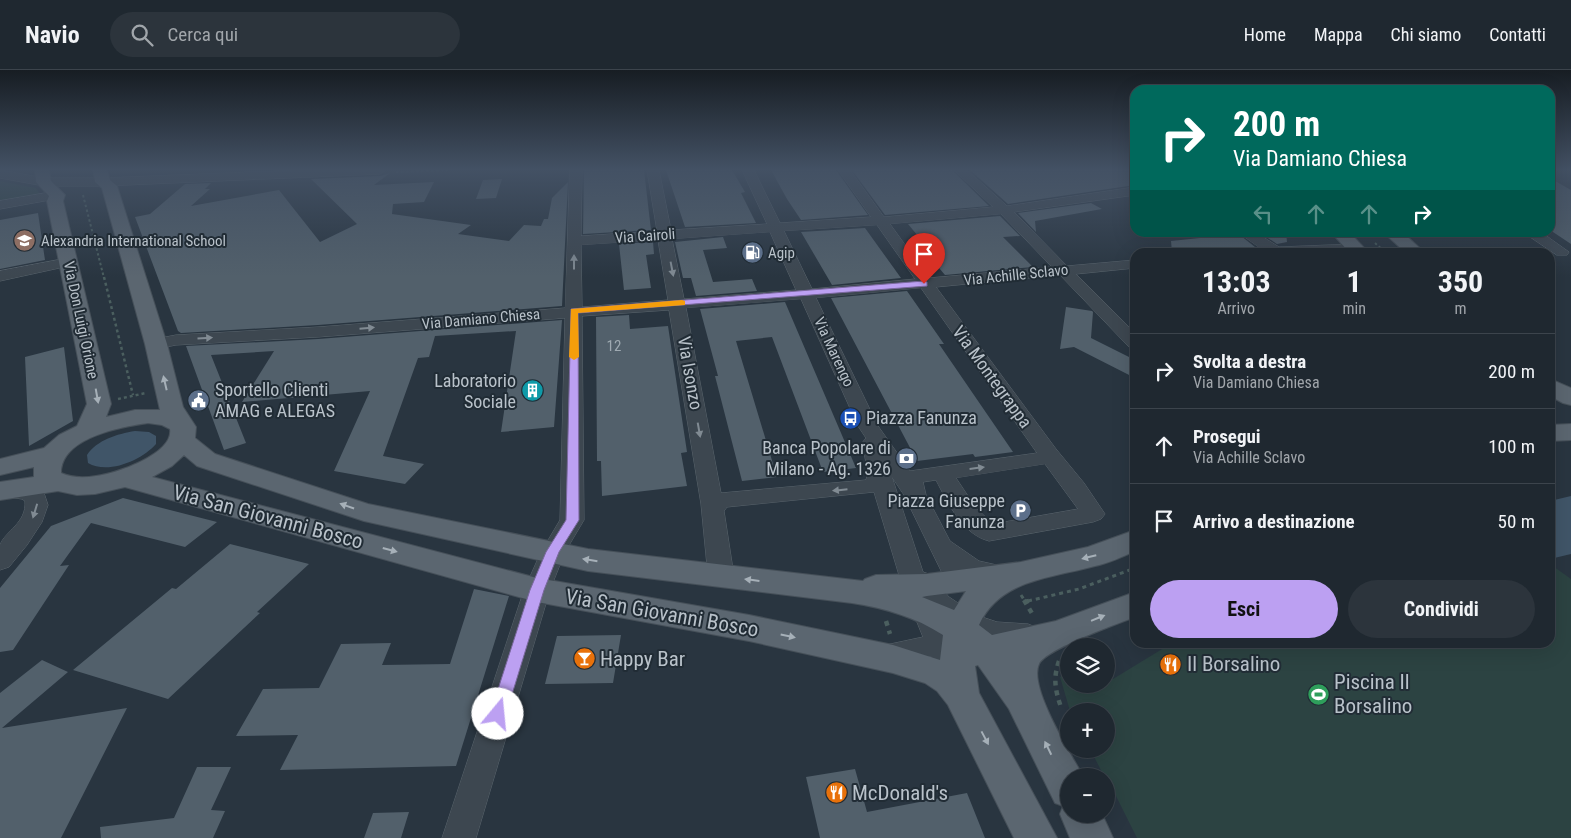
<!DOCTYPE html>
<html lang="it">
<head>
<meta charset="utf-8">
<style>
  :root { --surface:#1f2830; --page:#2c343c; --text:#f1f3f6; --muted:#a1a6ab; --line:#3c444c; --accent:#bca0f2 }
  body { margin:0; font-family:"Roboto Condensed",sans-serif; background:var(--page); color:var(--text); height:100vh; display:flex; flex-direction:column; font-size:19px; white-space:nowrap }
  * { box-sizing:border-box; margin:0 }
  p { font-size:16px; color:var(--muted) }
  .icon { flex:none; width:28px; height:28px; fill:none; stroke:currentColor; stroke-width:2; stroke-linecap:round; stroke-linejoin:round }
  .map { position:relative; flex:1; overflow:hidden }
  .panel { position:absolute; left:1130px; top:178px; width:425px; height:400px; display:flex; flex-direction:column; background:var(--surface); border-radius:15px; box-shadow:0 5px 20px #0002,0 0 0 1px var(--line) }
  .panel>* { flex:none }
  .hud { position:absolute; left:1130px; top:15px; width:425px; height:152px; border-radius:15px; box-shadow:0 5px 20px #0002,0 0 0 1px var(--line); background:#00695c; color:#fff; overflow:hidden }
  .fabs { position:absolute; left:1060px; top:568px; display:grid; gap:10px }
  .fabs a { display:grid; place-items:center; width:55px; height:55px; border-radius:50%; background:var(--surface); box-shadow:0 5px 20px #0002,0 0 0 1px var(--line); font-size:25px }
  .pin { position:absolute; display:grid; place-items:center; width:42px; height:42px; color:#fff; margin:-51px -21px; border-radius:50% 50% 50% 0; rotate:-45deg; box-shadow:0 0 5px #0007 }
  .pin .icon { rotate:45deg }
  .me { position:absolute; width:55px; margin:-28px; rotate:17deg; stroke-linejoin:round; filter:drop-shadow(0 0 4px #0008) }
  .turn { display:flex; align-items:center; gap:18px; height:105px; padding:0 20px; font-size:22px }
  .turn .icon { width:65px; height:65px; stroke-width:2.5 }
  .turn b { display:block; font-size:35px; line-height:42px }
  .lanes { display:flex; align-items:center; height:48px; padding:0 20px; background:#0003; justify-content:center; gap:25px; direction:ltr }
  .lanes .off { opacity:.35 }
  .eta { display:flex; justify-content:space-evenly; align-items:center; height:85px; text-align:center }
  .eta b { font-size:30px; font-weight:700; line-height:35px }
  .button { display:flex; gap:10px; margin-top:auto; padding:10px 20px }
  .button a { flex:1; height:58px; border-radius:30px; background:var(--accent); color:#111; font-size:20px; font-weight:700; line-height:58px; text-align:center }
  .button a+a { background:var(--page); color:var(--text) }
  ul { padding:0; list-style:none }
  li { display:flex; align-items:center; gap:15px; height:75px; padding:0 20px; border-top:1px solid var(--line) }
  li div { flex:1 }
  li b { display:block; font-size:19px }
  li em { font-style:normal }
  header { display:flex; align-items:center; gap:30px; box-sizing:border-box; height:70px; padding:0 25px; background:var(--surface); border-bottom:1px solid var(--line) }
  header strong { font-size:24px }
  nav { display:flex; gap:28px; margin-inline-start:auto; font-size:18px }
  .search { width:350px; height:45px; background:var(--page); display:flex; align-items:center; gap:12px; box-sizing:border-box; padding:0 18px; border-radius:28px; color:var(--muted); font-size:19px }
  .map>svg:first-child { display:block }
</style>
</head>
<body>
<header>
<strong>Navio</strong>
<div class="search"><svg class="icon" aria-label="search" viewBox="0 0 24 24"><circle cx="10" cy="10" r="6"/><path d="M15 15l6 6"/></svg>Cerca qui</div>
<nav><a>Home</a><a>Mappa</a><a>Chi siamo</a><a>Contatti</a></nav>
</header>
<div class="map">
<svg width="1571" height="768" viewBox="0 0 1571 768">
  <rect width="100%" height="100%" fill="#293540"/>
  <path fill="#2c4342" d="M0,111L36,118L40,124L0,131Z
    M1550,494L1571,509V768H1137L1106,706H1104L1090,679H1106V641H1070L1060,607L1069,601V614H1106V602L1113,609L1172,573L1550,572Z"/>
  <path fill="#405568" d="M135,361L149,362L156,366V374C142,390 108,405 88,393L87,385C97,370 117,364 135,361Z
    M1571,426V484L1550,489V431Z"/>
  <path fill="#52606b" d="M584,100H644L651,160L583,164Z
    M666,100H732L745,122L741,123L756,153L685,157Z
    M771,100H836L868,145L801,150L787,129Z
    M852,100H952L989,136L885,145Z
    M970,100H1135V115L1008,134Z
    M390,103L374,115L434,112L424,132L393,134L392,144L471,155L458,164L509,171L524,155L541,156L544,149H548L552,128L568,112L562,236L318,255L181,263L178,261L135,147L150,144L185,114L211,113L205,119H210L191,136L279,120L320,172L357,154L311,109L380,106Z
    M1550,108L1571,120V174L1550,160Z
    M502,109L496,128L476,129L483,110Z
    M1091,133L1102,139L1035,151L1036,162L1018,143Z
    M38,143L45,190L0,199V150Z
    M1000,146L1020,166L1003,167L1033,197L945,205L928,185L933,184L908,154Z
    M865,158L901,208L832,215L801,162Z
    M1191,162H1236L1255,177L1217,182H1172L1171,171L1200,168Z
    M1259,162H1286L1287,172L1277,174Z
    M723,167L727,178L703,180L713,212L752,209L757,221L696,226L691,208H683L675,172Z
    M653,172L654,184L646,185L651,218L624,220L619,174Z
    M907,221L944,274H939L1013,382L975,387L973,384L917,391L831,228Z
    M785,232L856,398L823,402L772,267L736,271L777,407L742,411L715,306H718L700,239Z
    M1066,237L1092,241L1093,242L1091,268L1135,290V308L1074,277L1060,279Z
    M629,245L630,259L668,256L687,382L681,383L687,416L602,426L601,391H597L596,247Z
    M562,250L554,357L501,362L516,261L435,266L429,287L418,288L383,386L424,394L405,414L334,401L370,321L242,332L274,281L211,285L246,373L224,380L186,276L318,269Z
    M64,277L73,351L29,376L25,287Z
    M123,428L217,452L185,477L91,453L60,496L69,495L13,580L0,582V518L51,456Z
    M230,474L309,494L257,542L260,543L168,629L73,600L172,518L176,519Z
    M474,519L509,526L456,696L280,700L298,665L236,666L263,619L319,618L341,574L391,573L382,595L450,594Z
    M621,565L613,613L545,614L557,566Z
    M42,590L68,602L2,658L127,638L61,768H0V623Z
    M197,697H231L211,740L225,741L213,768H101L100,757L174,748Z
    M855,699L867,742L967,723L985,768H820L806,707Z
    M409,742L401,768H364L373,743Z"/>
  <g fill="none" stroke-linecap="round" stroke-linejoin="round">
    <defs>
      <path id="minor" d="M0,100L44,108H103L301,100H386L380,104L103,116H44L0,108Z
        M570,100H582L581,166L657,161L647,100H659L671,160L767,154L742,100H754L780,153L871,147L838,100H850L884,147L993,137L954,100H967L1007,136L1135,117V125L1014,142L1067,196L1135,190V198L1076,204L1135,263V278L1129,277L1060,205L936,217L1056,379L1084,413L1105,444L1101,449L1093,452L989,471C962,464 948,433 936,410L923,412L926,425L950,471L979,491L1010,498L1014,504L1010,510L1001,513H993L968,506L971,511L967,517L958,520L949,517L904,425L892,407L923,502L929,504L949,527L976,545L997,552L1028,554L1038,558L1042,565L1038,572C1013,580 984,570 961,561L963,564L954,575L966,604L962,612L952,616L942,612L931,586L891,595L881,592L877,584L881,576L923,567L902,515L874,422L727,437L724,441L734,506L730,512L721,515L712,512L708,506L701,434L669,240L582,246L584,450L565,482L550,520L476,768H442L524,520L541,482L560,450L565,248L318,267L176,275L156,279L150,278L147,274L150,270L176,265L318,257L565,238ZM1001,144L1052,197L929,208L890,154ZM877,155L915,209L812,219L784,161ZM770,162L796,220L684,229L672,169ZM658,170L668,230L582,237L581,175ZM921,218L1037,383L910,401L878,356L816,228ZM801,229L858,356L866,368L862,373L868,402L866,410L721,423L686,238ZM1045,394L1078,439L993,454L976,438L956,408Z
        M57,121L61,122L63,125L61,128L0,139V131Z
        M1238,162H1255L1279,177L1354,174L1359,175L1361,178L1359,181L1350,182H1264V181Z
        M1523,162H1541L1569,182L1567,185H1557Z
        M1414,178L1433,179L1435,182H1407L1409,179Z
        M68,188L73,189L75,192L73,195L0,211V201Z
        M6,413L36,417L44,423L48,435L42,452L27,475L9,497L0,500C0,493 0,482 0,475C5,461 27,453 25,431L22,429L0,426V414Z"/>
      <path id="major" d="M35,100H49L51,111L65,125L63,131L111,334L106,347L135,340H160L145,274L102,118L95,112L93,100H107L110,110L117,116L167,274L183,337L196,357L195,368L215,384L368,434L588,479L863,511L865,509L876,505L927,504L1021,492L1088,477L1135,460V481C1122,487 1109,493 1095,496C1052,508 1000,509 979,555L992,565L1056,551L1135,522V547C1117,554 1046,579 1039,594C1028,617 1071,684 1083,706H1069V744H1102L1113,768H1070L1060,744L1063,736L1055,733L1009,639L978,595L975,596L979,623L1057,768H1014L948,635L937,621L925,613L893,603L749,571L537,532L125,417L95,424L77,425L58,421L0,430V412L34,407V397L0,405V389L44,378L59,365L77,356L87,334L47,131L49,126L36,112ZM148,353L162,355L170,359C174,384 115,404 96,406C84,408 72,408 61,403C61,368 120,357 148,353ZM184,385L197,396L364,451L588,501L852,533C885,538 915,547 943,565L940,590L893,575L749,545L537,508L152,407L172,396ZM966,521L954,540L922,527L927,526Z
        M1331,162H1349L1368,182H1349Z
        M1383,162H1402L1424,182H1405Z
        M1550,309L1571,318V335L1563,333L1550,326Z
        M1571,354V370L1550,371V355Z"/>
    </defs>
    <use href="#minor" stroke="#5a656d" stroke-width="1"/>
    <use href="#major" stroke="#465059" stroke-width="2"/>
    <path stroke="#4b5f5f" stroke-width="2" stroke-dasharray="2.5 2.5" stroke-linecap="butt" d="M396,102L451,100
      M83,125L104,208
      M1375,173L1385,182"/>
    <path stroke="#4b5f5f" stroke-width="2.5" stroke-dasharray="3 3" stroke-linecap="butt" d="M104,207L133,325
      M118,329L146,323"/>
    <path stroke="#4b5f5f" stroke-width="3" stroke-dasharray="4 4" stroke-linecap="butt" d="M1021,525L1025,531
      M1028,531L1079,519L1135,498"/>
    <path stroke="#4b5f5f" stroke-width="4.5" stroke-dasharray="5 5" stroke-linecap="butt" d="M1024,530L1033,545
      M1024,532L1033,530
      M886,551L890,564
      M1059,591C1053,608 1055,620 1061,637"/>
    <use href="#minor" fill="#3d4750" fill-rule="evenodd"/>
    <use href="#major" fill="#5b6670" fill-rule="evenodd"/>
  </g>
  <defs><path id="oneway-solid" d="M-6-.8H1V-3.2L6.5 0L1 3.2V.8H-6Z" transform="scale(1.25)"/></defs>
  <g fill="#818b93">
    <use href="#oneway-solid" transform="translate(574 192) rotate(-90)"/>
    <use href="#oneway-solid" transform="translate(672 199) rotate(79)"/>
    <use href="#oneway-solid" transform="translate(367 258) rotate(-5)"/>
    <use href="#oneway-solid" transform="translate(205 268) rotate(-3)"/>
    <use href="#oneway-solid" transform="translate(699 360) rotate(80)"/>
    <use href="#oneway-solid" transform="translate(977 398) rotate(-7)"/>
    <use href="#oneway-solid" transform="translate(840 420) rotate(174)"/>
    <use href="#oneway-solid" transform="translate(35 441) rotate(107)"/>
  </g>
  <g fill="#a6b0b8">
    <use href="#oneway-solid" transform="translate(165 313) rotate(-103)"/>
    <use href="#oneway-solid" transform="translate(97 326) rotate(80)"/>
    <use href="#oneway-solid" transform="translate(347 436) rotate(-161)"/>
    <use href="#oneway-solid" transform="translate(390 480) rotate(15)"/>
    <use href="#oneway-solid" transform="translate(1089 487) rotate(166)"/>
    <use href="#oneway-solid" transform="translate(590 490) rotate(-171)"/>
    <use href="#oneway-solid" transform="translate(752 510) rotate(-173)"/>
    <use href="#oneway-solid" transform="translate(1098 548) rotate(-22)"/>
    <use href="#oneway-solid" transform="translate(788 566) rotate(12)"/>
    <use href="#oneway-solid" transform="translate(985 668) rotate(62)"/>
    <use href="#oneway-solid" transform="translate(1048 678) rotate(-116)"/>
  </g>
  <linearGradient id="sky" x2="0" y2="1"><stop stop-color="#171d23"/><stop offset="0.48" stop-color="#435164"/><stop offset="1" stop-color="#435164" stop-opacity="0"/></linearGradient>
  <rect width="1571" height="207" fill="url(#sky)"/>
  <path fill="#bca0f2" stroke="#7a689d" d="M924,211L927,212V216L578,243L579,450L559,482L544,520L506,644L504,649L498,651L492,649L490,644L530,520L546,482L566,450L571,239Z"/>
  <path fill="#f59e0b" d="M682,230L685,231V235L578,243L579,287L574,290L569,287L571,239Z"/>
  <defs>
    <symbol id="school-disc" viewBox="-11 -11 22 22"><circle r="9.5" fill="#8d6e63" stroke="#212c35"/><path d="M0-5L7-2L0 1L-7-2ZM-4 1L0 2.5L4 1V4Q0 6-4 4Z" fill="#fff"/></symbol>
    <symbol id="fuel-disc" viewBox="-11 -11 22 22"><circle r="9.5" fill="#5c6f8a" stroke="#212c35"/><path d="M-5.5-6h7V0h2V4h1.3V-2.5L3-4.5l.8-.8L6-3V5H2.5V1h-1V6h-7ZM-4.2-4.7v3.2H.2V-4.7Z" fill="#fff"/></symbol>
    <symbol id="building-disc" viewBox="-11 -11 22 22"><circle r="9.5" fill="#0f9aa8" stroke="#212c35"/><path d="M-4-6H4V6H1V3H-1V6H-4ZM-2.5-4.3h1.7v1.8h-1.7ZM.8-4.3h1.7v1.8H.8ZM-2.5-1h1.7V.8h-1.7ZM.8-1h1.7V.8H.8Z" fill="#fff"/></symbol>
    <symbol id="civic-disc" viewBox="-11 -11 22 22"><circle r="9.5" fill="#5c6f8a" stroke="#212c35"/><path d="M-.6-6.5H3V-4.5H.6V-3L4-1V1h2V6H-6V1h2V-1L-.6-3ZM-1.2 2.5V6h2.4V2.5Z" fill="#fff"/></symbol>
    <symbol id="bus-disc" viewBox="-11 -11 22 22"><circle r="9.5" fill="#1a4fb4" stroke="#212c35"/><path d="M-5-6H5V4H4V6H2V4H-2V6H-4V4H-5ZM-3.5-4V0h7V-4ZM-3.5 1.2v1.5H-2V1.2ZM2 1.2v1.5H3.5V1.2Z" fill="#fff"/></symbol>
    <symbol id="bank-disc" viewBox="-11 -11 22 22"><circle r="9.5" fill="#5c6f8a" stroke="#212c35"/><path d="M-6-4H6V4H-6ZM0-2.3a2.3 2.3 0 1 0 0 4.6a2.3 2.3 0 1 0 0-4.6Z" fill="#fff"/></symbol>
    <symbol id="parking-disc" viewBox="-11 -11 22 22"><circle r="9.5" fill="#5c6f8a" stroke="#212c35"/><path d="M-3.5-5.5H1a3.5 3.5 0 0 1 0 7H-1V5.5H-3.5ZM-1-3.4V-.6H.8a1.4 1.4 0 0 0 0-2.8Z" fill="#fff"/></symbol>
    <symbol id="bar-disc" viewBox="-11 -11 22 22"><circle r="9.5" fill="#e8710a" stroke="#212c35"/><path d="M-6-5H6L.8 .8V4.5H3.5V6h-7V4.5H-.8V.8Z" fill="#fff"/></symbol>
    <symbol id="restaurant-disc" viewBox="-11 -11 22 22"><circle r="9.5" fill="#e8710a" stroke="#212c35"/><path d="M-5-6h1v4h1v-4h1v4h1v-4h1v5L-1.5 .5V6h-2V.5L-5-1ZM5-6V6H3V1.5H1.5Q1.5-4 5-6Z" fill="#fff"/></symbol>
    <symbol id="stadium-disc" viewBox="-11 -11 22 22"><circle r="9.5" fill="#2e9e5b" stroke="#212c35"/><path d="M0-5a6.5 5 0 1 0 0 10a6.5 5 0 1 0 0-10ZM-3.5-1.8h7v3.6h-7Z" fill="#fff"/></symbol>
  </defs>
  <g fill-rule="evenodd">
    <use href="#school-disc" x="12" y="158" width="25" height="25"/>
    <use href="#fuel-disc" x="740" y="170" width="25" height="25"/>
    <use href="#building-disc" x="520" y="308" width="25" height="25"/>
    <use href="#civic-disc" x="186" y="318" width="25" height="25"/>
    <use href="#bus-disc" x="838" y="336" width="25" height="25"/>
    <use href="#bank-disc" x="894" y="376" width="25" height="25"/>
    <use href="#parking-disc" x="1008" y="428" width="25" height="25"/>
    <use href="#bar-disc" x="572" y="576" width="25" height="25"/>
    <use href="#restaurant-disc" x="1158" y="582" width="25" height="25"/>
    <use href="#stadium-disc" x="1306" y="612" width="25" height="25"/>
    <use href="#restaurant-disc" x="824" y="710" width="25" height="25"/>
  </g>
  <g text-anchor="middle" stroke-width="4" stroke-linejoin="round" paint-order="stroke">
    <g font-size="15" fill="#b9c2ca" stroke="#212c35">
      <text transform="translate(645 166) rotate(-4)" y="5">Via Cairoli</text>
      <text transform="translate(1016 205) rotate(-6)" y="5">Via Achille Sclavo</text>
      <text transform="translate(481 249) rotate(-5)" y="5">Via Damiano Chiesa</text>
      <text transform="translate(81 250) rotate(78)" y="5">Via Don Luigi Orione</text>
      <text transform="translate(834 282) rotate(65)" y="5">Via Marengo</text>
    </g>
    <g font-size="15" fill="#b9c2ca" stroke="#212c35" text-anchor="start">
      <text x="41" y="176">Alexandria International School</text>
      <text x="768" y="188">Agip</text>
    </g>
    <g font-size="15" fill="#9faab2">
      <text x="614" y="281">12</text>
    </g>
    <g font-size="18" fill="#b9c2ca" stroke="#212c35">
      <text transform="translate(690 303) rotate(80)" y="6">Via Isonzo</text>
      <text transform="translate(992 307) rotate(54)" y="6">Via Montegrappa</text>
    </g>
    <g font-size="18" fill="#b9c2ca" stroke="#212c35" text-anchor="end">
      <text x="516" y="317">Laboratorio<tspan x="516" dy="21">Sociale</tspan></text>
      <text x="215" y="326" text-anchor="start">Sportello Clienti<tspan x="215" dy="21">AMAG e ALEGAS</tspan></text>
      <text x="866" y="354" text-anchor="start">Piazza Fanunza</text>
      <text x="891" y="384">Banca Popolare di<tspan x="891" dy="21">Milano - Ag. 1326</tspan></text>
      <text x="1005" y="437">Piazza Giuseppe<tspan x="1005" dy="21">Fanunza</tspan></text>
    </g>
    <g font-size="21" fill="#b9c2ca" stroke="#212c35">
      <text transform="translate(268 447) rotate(15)" y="7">Via San Giovanni Bosco</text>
      <text transform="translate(662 543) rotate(10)" y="7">Via San Giovanni Bosco</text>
    </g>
    <g font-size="21" fill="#b9c2ca" stroke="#212c35" text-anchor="start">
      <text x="600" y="596">Happy Bar</text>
      <text x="1187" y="601">Il Borsalino</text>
      <text x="1334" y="619">Piscina Il<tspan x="1334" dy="24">Borsalino</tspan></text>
      <text x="852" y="730">McDonald's</text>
    </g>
  </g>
</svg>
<div class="fabs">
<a><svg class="icon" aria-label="layers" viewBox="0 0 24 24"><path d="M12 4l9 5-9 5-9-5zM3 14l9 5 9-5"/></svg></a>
<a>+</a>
<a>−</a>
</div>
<div class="pin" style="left:924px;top:214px;background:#d93025"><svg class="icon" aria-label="arrive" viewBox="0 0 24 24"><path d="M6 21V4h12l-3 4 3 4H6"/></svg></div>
<svg class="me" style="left:498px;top:644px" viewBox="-20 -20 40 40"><circle r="19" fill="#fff"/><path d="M0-13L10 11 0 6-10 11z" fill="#bca0f2"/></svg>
<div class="hud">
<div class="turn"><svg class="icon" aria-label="right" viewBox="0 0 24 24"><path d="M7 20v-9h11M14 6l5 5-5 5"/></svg><div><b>200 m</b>Via Damiano Chiesa</div></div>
<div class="lanes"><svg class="icon off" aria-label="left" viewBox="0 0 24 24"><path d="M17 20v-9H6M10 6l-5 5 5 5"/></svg><svg class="icon off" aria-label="ahead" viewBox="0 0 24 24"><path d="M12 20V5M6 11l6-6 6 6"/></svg><svg class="icon off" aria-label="ahead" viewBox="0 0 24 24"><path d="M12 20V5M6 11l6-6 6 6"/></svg><svg class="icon" aria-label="right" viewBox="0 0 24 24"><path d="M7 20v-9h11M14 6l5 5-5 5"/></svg></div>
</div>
<section class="panel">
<div class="eta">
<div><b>13:03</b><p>Arrivo</p></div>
<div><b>1</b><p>min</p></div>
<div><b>350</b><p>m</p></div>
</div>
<ul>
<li><svg class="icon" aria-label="right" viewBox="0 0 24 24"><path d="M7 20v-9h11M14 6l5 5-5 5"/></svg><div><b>Svolta a destra</b><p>Via Damiano Chiesa</p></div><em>200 m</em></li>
<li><svg class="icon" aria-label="ahead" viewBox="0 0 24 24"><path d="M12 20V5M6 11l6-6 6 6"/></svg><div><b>Prosegui</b><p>Via Achille Sclavo</p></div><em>100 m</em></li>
<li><svg class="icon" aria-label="arrive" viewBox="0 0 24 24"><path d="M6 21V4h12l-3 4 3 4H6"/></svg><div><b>Arrivo a destinazione</b></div><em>50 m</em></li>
</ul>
<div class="button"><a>Esci</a><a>Condividi</a></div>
</section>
</div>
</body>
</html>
